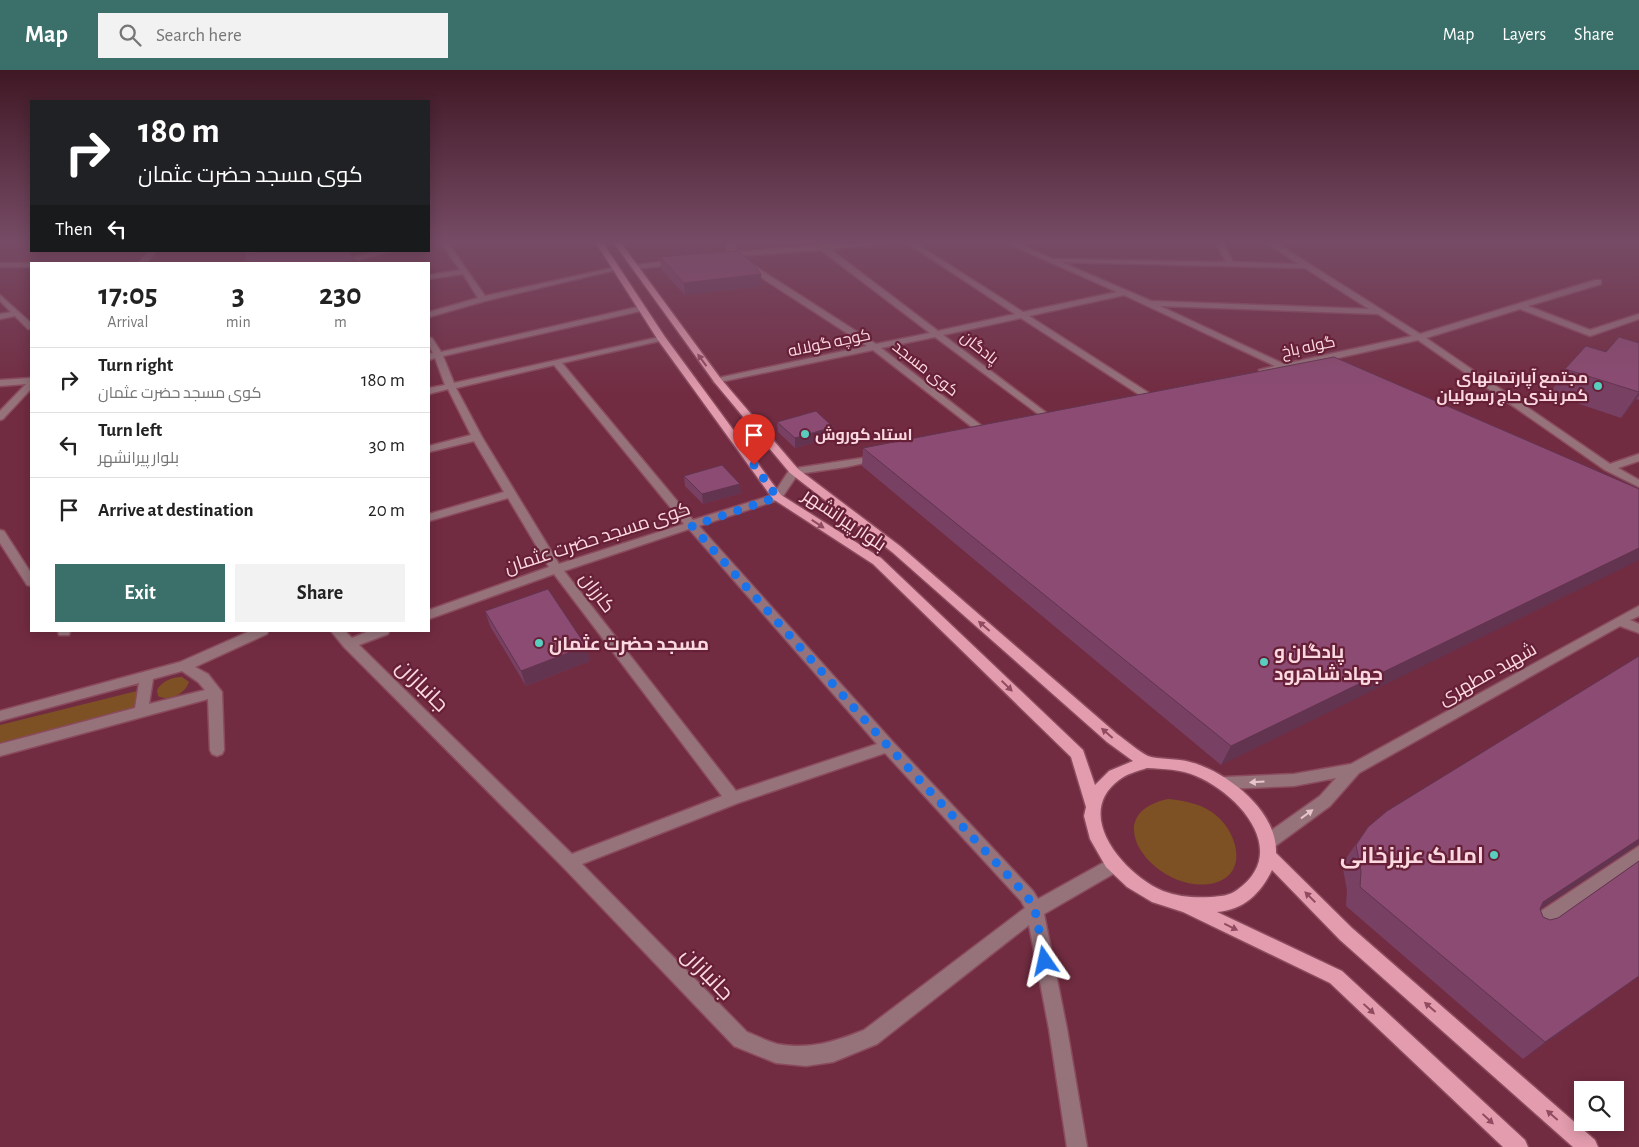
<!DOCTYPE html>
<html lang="en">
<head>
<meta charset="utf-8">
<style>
  :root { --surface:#fff; --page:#f2f2f2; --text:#222; --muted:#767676; --line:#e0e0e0; --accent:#3b6f69 }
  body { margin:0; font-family:"Alegreya Sans",Cairo,sans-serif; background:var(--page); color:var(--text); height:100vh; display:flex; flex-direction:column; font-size:19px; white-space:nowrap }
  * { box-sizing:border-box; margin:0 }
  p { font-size:16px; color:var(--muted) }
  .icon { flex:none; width:28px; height:28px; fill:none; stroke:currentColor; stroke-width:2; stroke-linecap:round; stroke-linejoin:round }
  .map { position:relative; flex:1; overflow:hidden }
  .drawer { position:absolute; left:30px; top:192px; width:400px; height:370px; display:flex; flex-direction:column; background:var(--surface); border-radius:0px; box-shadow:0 2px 12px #0003 }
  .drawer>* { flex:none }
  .hud { position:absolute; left:30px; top:30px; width:400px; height:152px; border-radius:0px; box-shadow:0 2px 12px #0003; background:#202124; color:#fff; overflow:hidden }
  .buttons { position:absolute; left:1574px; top:1011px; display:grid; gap:10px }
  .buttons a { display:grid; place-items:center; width:50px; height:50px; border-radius:0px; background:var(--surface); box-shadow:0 2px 12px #0003; font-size:25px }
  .pin { position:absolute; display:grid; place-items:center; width:42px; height:42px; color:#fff; margin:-51px -21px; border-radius:50% 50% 50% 0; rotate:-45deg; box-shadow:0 0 5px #0007 }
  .pin .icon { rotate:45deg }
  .me { position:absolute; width:55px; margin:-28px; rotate:349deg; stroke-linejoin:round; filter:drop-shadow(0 0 4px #0008) }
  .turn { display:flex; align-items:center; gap:18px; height:105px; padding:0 25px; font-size:22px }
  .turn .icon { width:65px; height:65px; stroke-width:2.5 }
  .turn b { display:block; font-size:35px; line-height:42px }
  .then { display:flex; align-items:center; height:48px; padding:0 25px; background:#0003; gap:10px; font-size:19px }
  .eta { display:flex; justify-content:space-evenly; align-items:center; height:85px; text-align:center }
  .eta b { font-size:30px; font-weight:700; line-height:35px }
  .cta { display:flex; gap:10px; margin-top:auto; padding:10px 25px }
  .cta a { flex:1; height:58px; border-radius:0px; background:var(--accent); color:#fff; font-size:20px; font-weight:700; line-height:58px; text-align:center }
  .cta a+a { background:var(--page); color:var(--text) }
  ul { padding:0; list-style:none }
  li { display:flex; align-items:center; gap:15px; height:65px; padding:0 25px; border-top:1px solid var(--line) }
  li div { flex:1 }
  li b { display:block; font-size:19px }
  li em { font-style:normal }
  header { display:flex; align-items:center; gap:30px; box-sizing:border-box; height:70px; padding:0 25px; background:var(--accent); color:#fff }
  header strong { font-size:24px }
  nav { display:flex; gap:28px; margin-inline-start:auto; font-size:18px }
  .search { width:350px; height:45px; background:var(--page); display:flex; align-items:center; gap:12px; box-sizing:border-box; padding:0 18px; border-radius:0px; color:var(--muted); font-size:19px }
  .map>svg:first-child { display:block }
</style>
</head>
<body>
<header>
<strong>Map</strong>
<div class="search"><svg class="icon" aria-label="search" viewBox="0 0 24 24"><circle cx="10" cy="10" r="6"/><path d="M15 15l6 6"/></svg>Search here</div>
<nav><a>Map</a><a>Layers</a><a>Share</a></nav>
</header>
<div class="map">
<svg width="1639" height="1077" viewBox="0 0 1639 1077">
  <rect width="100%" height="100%" fill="#722c41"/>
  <path fill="#7d5124" d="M182,607L189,612C185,624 169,632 158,626L157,620C162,611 172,607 182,607Z
    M137,621L134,638L0,673V655Z
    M1168,729C1186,731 1204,734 1218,747C1240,767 1248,808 1209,814C1156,822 1094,745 1168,729Z"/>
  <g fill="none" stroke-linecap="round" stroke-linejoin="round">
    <defs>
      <path id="minor" d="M441,173H448L485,226L616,197L620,199L485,231L429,247V242L478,228L463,204L429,209V205L460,200Z
        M727,173H735V182L820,176V173H827V175L891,173L830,179L938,261L1015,244L907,173H915L1023,242L1117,222L1007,173H1017L1053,189L1226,192L1216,173H1223L1233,192L1298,194L1267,173H1276L1420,264L1595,210H1601V214L1528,236L1590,260L1639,244V249L1590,266L1520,239L1426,268L1610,394L1639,384V391L1618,398L1639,410V417L1605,400L1418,270L1262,305L1259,304V300L1275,296L1124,225L1029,246L1152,325V329H1146L1021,248L943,265L1052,347L1054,349L1049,352L935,267L881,278L987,360V364H981L873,280L715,313L713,311L718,308L867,276L728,186ZM822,180V181L930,263L876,274L739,186ZM1061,192L1305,198L1369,239L1151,231ZM1160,236L1378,244L1412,266L1284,294Z
        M149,181H156L146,194H138Z
        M248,181H256L252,194H244Z
        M378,181H392L358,190L354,188Z
        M676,190H679V194L635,199L631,197L635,195Z
        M0,193H31L34,194H31V197H0Z
        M0,225L31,253V259H28L15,246L0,249V244L11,242L0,231Z
        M642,236L646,238L645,240L443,286L454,313L664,266V270L562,293L693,450L773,425L790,399L882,385L883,387L882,389L878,390L846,397L798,404L781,429L699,456L893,672L1033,821L1038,829L1108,790L1114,788L1120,790L1122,795L1120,800L1044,844L1067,959L1087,1077H1067L1049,959L1029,855L877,974L833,992L806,996L776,993L734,976L563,797L344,577L331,561H345L352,568L369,561H389L388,564L359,575L572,784L722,726L554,504L429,549V540L549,497L508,428L429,451V444L504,422L474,371L429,382V376L471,365L448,319L429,324V318L445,315L435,288L429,290V284L433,283L429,276V268H432L441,282ZM554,295L684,454L559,494L482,367L456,318ZM689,459L877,674L736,721L564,501ZM885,683L1021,831L1025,838L864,960C835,972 808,980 777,974C767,971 757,966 747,962L582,794L738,733Z
        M31,308V319L3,349L0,350V341L26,314L0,316V310Z
        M0,460L4,461L31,503V516L27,515L0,473Z
        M1639,536V546L1630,550L1639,554V563L1620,556L1359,703L1330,736L1274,777L1268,779L1262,777L1260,772L1262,767L1320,726L1336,708L1294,716L1225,719L1220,717L1217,713L1220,709L1225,707L1294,704L1351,694Z
        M58,561H70L69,565H59Z
        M250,561H268L267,564L195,597L208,604L222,622L224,680L222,684L217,686L212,684L210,680L208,629L0,686V674L135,638L139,613L0,651V641L180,592ZM182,601L198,612L205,620L149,634L153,609Z
        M1639,776V792L1538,863L1532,865L1526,863L1523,857L1526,851Z"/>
      <path id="major" d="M596,173H603L665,267L781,425L881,488L1083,680L1095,715L1109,701L1133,691L1107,672L892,482L790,403L715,313L614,173H621L721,309L798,399L900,476L1117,664C1127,671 1138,681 1148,686C1158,690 1178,688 1190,692C1226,701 1278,741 1276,783L1352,858L1595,1070L1598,1077H1573L1340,870L1272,800C1261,823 1244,840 1217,842L1342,901L1525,1070L1528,1077H1503L1330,913L1183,842L1152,832L1127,817L1106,797L1090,769L1084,746L1086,737L1071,687L873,494L773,429L658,270ZM1147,698C1163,699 1181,699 1196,706C1239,724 1291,782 1237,820C1229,826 1221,826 1211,827C1195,828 1179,827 1163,821C1125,805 1072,745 1119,710C1126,704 1138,701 1147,698Z"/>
    </defs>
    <use href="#minor" stroke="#8b4b5e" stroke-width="3"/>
    <use href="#major" stroke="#8b4b5e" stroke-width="3"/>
    <use href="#minor" fill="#96737b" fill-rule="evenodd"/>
    <use href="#major" fill="#e29cad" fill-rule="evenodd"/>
  </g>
  <path fill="#784063" d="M660,187L762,216L685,225L661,199Z
    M1639,273V330L1636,329L1621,348L1550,324L1565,299L1606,282Z
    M777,352L833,357V367L795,378L778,362Z
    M863,378L1639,419L1221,695L862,396Z
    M684,406L741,423L703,434L685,416Z
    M485,541L586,576L590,591L526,616L490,556Z
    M1368,757L1540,840L1543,847L1550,850L1558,848L1639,791V906L1523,989L1346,836L1347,820L1342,794Z"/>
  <path fill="#623450" d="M354,191L355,194H333Z
    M761,204L762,216L685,225L684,213Z
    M1639,322V325L1621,348Z
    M833,357V367L795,378V368Z
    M740,414L741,423L703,434L702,424Z
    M1639,478V490L1221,695L1231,676Z
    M586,576L590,591L526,616L521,601Z
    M1639,769V774L1524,850L1543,832Z
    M1639,906L1523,989L1545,972Z"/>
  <path fill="#8c4b73" stroke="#623450" d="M264,181H349L354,191L333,194H245L246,185Z
    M737,181L749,189L761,204L684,213L660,187Z
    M1619,267L1639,273V322L1565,299L1586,276L1606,282Z
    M1334,287L1639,419V478L1231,676L863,378Z
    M816,341L833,357L795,368L777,352Z
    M722,395L740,414L702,424L684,406Z
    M548,519L586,576L521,601L485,541Z
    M1639,586V769L1543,832L1540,839L1543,847L1550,850L1558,848L1639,791V906L1545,972L1360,817L1361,801L1356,775L1368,757L1387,741Z"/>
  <defs><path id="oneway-solid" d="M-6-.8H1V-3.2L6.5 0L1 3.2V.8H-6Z" transform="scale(1.25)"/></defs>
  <g fill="#914b60">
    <use href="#oneway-solid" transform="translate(702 290) rotate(-126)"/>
    <use href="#oneway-solid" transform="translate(818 454) rotate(33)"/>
    <use href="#oneway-solid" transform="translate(984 556) rotate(-139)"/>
    <use href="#oneway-solid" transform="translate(1007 616) rotate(44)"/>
    <use href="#oneway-solid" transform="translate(1107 663) rotate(-139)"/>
    <use href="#oneway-solid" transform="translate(1310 827) rotate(-135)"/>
    <use href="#oneway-solid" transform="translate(1231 857) rotate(26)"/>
    <use href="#oneway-solid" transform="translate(1430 937) rotate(-139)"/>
    <use href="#oneway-solid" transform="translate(1369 939) rotate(43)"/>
    <use href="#oneway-solid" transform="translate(1552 1045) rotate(-139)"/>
    <use href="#oneway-solid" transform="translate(1488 1049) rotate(43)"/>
  </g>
  <g fill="#e8c5cc">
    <use href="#oneway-solid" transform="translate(1257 712) rotate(177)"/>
    <use href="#oneway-solid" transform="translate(1307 744) rotate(-36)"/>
  </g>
  <linearGradient id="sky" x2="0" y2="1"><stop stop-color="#3f1824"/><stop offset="0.53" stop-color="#764b65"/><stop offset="1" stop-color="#764b65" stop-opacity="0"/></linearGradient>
  <rect width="1639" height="324" fill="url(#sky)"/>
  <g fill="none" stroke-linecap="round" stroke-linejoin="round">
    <path stroke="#1a73e8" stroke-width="9" stroke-dasharray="0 16.2" d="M754,395L777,427L692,456L888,676L1027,826L1035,840L1045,891"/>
  </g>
  <g fill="#59cebf" stroke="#662037" stroke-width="2">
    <circle cx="1598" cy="316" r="5"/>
    <circle cx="805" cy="364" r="5"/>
    <circle cx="539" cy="573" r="5"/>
    <circle cx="1264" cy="592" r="5"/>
    <circle cx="1494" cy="785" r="5"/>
  </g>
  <g text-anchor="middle" stroke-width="4.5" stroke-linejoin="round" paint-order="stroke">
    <g font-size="16" fill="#fcd9e0" stroke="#662037">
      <text transform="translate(829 272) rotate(-12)" y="6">کوچه گولاله</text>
      <text transform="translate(1308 276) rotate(-12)" y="6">گوله باخ</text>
      <text transform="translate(980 277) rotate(38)" y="6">پادگان</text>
      <text transform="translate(926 298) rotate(38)" y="6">کوی مسجد</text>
    </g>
    <g font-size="16" font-weight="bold" fill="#fcd9e0" stroke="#662037" text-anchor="end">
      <text x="1588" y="313">مجتمع آپارتمانهای<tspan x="1588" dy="18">کمر بندی حاج رسولیان</tspan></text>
      <text x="815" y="370" text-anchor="start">استاد کوروش</text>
    </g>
    <g font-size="19" fill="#fcd9e0" stroke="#662037">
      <text transform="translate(845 449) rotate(34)" y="7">بلوار پیرانشهر</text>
      <text transform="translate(597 467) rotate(-18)" y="7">کوی مسجد حضرت عثمان</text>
      <text transform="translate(598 522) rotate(53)" y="7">کارزان</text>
      <text transform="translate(1487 603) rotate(-29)" y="7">شهید مطهری</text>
    </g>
    <g font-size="19" font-weight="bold" fill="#fcd9e0" stroke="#662037" text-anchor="start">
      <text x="549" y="580">مسجد حضرت عثمان</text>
      <text x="1274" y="588">پادگان و<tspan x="1274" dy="22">جهاد شاهرود</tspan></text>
    </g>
    <g font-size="22" fill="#fcd9e0" stroke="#662037">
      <text transform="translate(423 615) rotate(45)" y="8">جانبازان</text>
      <text transform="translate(708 903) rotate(46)" y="8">جانبازان</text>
    </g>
    <g font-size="22" font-weight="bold" fill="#fcd9e0" stroke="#662037" text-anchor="end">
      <text x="1484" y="793">املاک عزیزخانی</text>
    </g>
  </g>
</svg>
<div class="buttons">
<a><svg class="icon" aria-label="search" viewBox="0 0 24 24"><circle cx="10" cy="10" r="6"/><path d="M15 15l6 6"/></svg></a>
</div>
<div class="pin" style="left:754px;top:395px;background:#d93025"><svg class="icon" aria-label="arrive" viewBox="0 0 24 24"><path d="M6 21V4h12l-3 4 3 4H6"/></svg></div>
<svg class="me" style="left:1045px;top:891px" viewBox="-20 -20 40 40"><path d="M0-17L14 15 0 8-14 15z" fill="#1a73e8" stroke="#fff" stroke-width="4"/></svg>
<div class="hud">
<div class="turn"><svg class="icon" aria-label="right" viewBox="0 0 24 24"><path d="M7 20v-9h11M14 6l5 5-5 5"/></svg><div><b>180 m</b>کوی مسجد حضرت عثمان</div></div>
<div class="then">Then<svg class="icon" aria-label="left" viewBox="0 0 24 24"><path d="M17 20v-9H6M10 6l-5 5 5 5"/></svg></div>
</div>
<section class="drawer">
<div class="eta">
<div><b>17:05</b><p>Arrival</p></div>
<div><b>3</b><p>min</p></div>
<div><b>230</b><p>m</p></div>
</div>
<ul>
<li><svg class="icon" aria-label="right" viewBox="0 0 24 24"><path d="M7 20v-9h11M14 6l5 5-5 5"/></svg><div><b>Turn right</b><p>کوی مسجد حضرت عثمان</p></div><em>180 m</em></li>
<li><svg class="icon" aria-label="left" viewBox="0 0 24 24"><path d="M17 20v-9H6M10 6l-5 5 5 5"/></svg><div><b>Turn left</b><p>بلوار پیرانشهر</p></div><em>30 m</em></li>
<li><svg class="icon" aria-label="arrive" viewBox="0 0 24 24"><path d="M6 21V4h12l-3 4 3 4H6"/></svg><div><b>Arrive at destination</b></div><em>20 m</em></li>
</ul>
<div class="cta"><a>Exit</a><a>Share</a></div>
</section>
</div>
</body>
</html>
